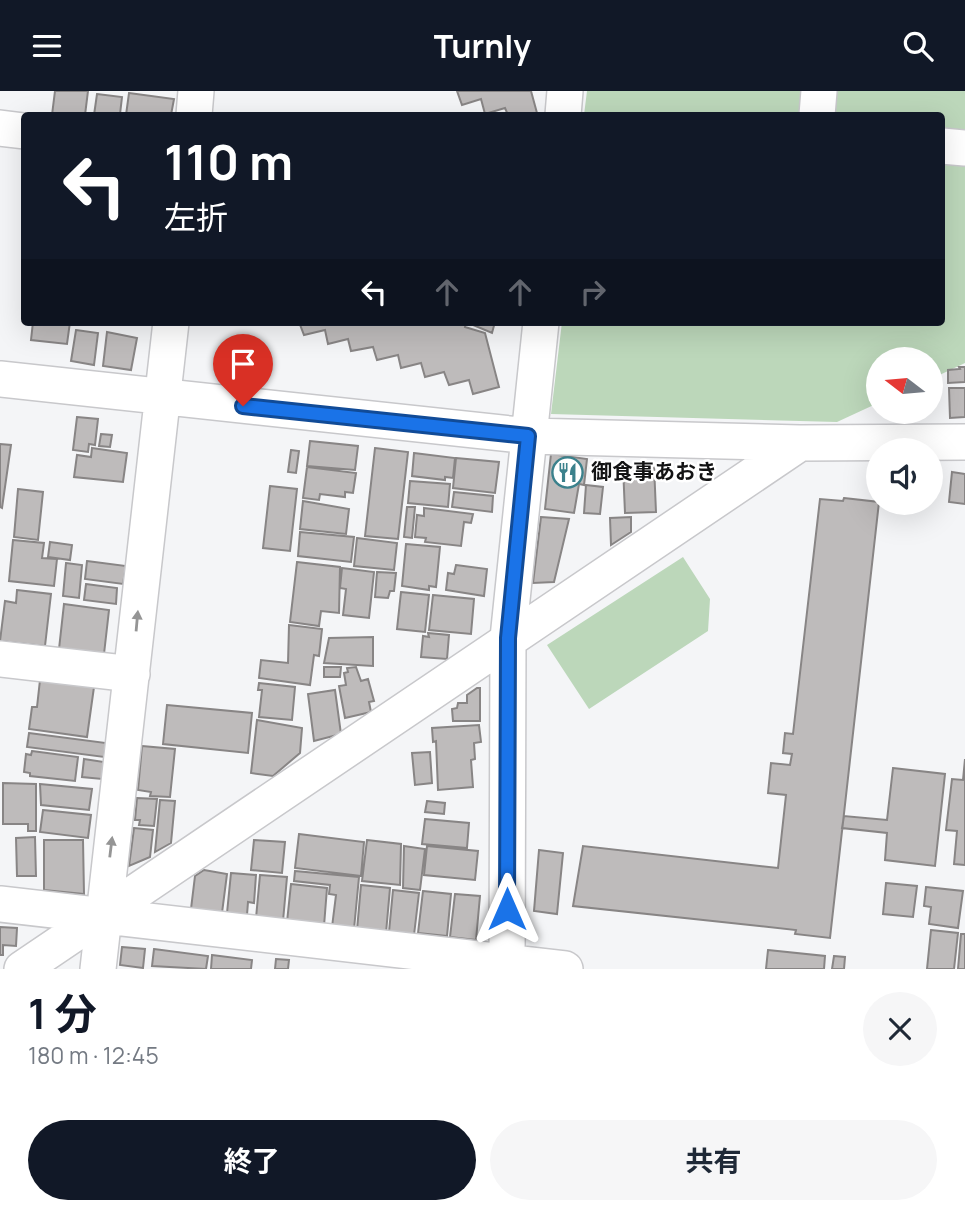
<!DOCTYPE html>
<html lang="ja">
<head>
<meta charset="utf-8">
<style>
  :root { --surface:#fff; --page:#f6f6f7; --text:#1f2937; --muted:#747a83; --accent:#111827 }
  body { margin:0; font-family:Manrope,"Noto Sans JP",sans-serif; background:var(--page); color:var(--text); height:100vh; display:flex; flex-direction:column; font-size:26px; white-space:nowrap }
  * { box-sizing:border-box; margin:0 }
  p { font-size:23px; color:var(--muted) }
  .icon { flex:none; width:38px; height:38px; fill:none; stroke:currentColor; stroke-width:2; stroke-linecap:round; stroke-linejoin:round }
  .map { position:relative; height:878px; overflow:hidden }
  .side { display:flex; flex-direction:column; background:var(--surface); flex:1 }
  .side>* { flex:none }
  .guide { position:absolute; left:21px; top:21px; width:924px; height:214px; border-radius:7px; box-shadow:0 7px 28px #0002; background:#111827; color:#fff; overflow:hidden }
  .needle { width:46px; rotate:286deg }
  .tools { position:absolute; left:866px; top:256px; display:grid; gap:14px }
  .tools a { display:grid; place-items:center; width:77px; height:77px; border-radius:50%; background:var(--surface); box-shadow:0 7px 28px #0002; font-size:35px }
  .pin { position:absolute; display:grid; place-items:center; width:60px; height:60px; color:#fff; margin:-72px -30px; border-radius:50% 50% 50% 0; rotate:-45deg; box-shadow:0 0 7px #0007 }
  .pin .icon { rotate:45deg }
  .me { position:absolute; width:77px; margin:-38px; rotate:0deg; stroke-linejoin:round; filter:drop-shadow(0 0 5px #0008) }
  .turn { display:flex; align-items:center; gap:24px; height:147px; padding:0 28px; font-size:32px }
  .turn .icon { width:91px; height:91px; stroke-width:2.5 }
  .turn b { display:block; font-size:49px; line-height:60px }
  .lanes { display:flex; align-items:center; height:66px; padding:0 28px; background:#0003; justify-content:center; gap:35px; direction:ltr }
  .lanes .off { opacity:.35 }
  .round { display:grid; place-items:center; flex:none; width:74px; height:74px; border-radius:37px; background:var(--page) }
  .headline { display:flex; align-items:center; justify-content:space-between; height:119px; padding:0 28px }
  h1 { font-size:42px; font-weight:700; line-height:52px; color:var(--accent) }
  .cta { display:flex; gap:14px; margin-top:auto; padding:14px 28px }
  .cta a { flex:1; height:80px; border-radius:42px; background:var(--accent); color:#fff; font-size:28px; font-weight:700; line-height:80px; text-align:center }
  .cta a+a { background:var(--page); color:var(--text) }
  header { display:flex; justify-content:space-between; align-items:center; height:91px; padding:0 28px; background:var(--accent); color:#fff; font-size:32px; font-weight:700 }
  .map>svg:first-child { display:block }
</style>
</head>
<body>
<header><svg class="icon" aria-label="menu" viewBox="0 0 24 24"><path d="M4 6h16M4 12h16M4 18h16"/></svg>Turnly<svg class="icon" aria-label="search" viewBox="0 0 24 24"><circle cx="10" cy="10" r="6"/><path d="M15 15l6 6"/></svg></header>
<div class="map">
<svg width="965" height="878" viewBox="0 0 965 878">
  <rect width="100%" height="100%" fill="#f4f5f7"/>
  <path fill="#bcd7ba" d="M587,0H965V272L931,288V268H878V312L837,331L551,323L562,231H942V24H584Z
    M683,466L710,508L708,540L589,618L547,554Z"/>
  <path fill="#bebbbb" stroke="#888585" stroke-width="2" d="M55,0H88L85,24H52Z
    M457,0H531L537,22L508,24L505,17L485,23L481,8L462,14Z
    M129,2L174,8L171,24H126Z
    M97,3L122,6L120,23L94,24Z
    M33,231H70L67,253L31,249Z
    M299,231H466L465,236L485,242L499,296L473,303L469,289L449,294L444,281L425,286L421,272L401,277L398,264L377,269L373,256L351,260L348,248L328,253L325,239L304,244Z
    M466,231H495L492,242Z
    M76,239L98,242L94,274L71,270Z
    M107,241L137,247L131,279L103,275Z
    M959,276H965V291L948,292V279L960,278Z
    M949,297H965V326L950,327Z
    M77,326L98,328L95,354L89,353L88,361L73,359Z
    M101,343L112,344L110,356L99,355Z
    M310,350L358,355L355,379L307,375Z
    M0,353L11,354L2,417L0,416Z
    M92,357L127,362L123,391L74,386L77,364L91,366Z
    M375,357L408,361L398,448L365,445Z
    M291,359L299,360L296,382L288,381Z
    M414,362L455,367L453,387L445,386V389L412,385Z
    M551,363L587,368L584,394L579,393L574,422L545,418Z
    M456,367L499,371L495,402L453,397Z
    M654,374L656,421L625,422L623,375Z
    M307,376L356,382L353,402L345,401V406L320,403L319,409L303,407Z
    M952,381L965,383V413L949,411Z
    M410,390L450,393L448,416L408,412Z
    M586,394L603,396L600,423L584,422Z
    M270,395L297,398L290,460L263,457Z
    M18,398L43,401L38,449L14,446Z
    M454,401L493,405L492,421L452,416Z
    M844,407L879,411L830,847L795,843L796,839L573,815L583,755L778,777L786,704L768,702L771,672L790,674L792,663L783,662L785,642L793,643L820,408L843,410Z
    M303,410L349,418L346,443L300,438Z
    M407,416H415L412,447L404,446Z
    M424,417L473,423L471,432L464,431L461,455L425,451L426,447L415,446L417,424L424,425Z
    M541,426L569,428L554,491L533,492Z
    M631,426V441L611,454L610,427Z
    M300,441L354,446L351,471L298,465Z
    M357,447L397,452L394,479L354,475Z
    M13,449L44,452L42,467L57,468L54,495L9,490Z
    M50,451L72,454L70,469L48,466Z
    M406,453L440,456L436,496L429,495V499L402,495Z
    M87,470L126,475L123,493L85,488Z
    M297,471L340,476L339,522L321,520L319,535L290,531Z
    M66,472L82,474L79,507L63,505Z
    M456,474L487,478L484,505L446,499L448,482L454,483Z
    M342,477L374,481L369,527L343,524L346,498L340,497Z
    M377,481L396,482L394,500H390L388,507L375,506Z
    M86,493L117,497L116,513L84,509Z
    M17,499L51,503L45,555L0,550L5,510L16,512Z
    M401,501L429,504L425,541L397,538Z
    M433,504L474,508L471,543L429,539Z
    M64,513L109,519L104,563L59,558Z
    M289,534L322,538L319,565L314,564L310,594L259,587L261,569L288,572Z
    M428,542L449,544L447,568L421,566L423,545L429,546Z
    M373,546V575L324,572L329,547Z
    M324,576H341L340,586H324Z
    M356,576L361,590L368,588L374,610L369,611L371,621L345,627L339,595L346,594L344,582L348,581L347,577Z
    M40,589L94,596L87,646L29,638L32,616H37Z
    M259,592L295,596L292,629L259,626L262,599H258Z
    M477,597H480V630H453L452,618L457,617L458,612H467V604Z
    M335,599L341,643L314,650L308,603Z
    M167,614L252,622L248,662L163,653Z
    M257,629L302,637L300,662L273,685L251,682Z
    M479,634L481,651L474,652L475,668L471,669L473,696L438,699L436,650L433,651L432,637Z
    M29,642L106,652L104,666L27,656Z
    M142,655L175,658L170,706L150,705L151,701L138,699Z
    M32,660L78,666L75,690L30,685V682L24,681L26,663L31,664Z
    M430,661L432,692L415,694L412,662Z
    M84,668L104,671L102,688L82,686Z
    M965,668V774L954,773L957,740L946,739L952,688L963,689Z
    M893,677L945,683L935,775L885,769L887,742L842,737L844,725L887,729Z
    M3,692L36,693V740H28V733H3Z
    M40,693L92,698L89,719L41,714Z
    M137,707L157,708L154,735L139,734L140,729H135Z
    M160,709L175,710L171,752L155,761Z
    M427,710L445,712L444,723L425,721Z
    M43,719L91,724L88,747L40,741Z
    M425,728L469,732L467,757L422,753Z
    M134,737L153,739L150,766L129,775Z
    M299,743L364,751L361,785L295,777Z
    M35,746L36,785H17L16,747Z
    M44,749H83L84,803L44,799Z
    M254,749L285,751L282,782L251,779Z
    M367,749L401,753L400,794L362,790Z
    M404,755L425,758L420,799L403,797Z
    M427,755L478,760L475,789L424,784Z
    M539,759L563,762L557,823L534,820Z
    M204,779L227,783L222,822L191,818L195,785Z
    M295,780L359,786L354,838L332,836L336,804L329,803L330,794L294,790Z
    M231,782L256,784L254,812L248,811L247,824L227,822Z
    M260,784L287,786L283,830L256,827Z
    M886,792L917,795L913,826L883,823Z
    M291,793L327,797L324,835L287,831Z
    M361,794L390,797L386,842L357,839Z
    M926,796L963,800L958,837L929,833L931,816L924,815Z
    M393,799L419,802L414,844L389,841Z
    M423,800L451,803L447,845L418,842Z
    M455,803L480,805L476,849L450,846Z
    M0,836L17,837L16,855L3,854V864H0Z
    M931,839L958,842L954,878H927Z
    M961,843H965V878H958Z
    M122,856L145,858L143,877L120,874Z
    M154,858L208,865L206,878L152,875Z
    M768,859L825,865L824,878H766Z
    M212,864L252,869L251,878H211Z
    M834,865L845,866L844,878H832Z
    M276,868L289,869L288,878H275Z"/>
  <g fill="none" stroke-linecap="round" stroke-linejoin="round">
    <defs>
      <path id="minor" d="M194,24L196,0
        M563,24L565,0
        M817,24L819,0
        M0,37L24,40
        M942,55L965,57
        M0,288L529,345L800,352L965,351
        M0,568L132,583
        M0,813L565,878
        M22,878L800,352
        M98,878L171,231
        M507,878L508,547L541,231"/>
    </defs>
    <use href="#minor" stroke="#c8c8cb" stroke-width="38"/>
    <use href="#minor" stroke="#fff" stroke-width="35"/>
  </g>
  <defs><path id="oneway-solid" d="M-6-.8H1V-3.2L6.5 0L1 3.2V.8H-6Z" transform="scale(1.75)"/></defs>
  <g fill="#959595">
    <use href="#oneway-solid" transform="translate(137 530) rotate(-85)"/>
    <use href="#oneway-solid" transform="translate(111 756) rotate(-83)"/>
  </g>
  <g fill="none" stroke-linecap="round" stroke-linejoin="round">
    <defs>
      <path id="route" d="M243,315L528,345L508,547L507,818"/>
    </defs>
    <use href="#route" stroke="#114b97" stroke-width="18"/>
    <use href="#route" stroke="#1a73e8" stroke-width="12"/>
  </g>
  <defs>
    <symbol id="restaurant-ring" viewBox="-11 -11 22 22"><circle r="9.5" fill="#fff" stroke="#3b818c" stroke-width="1.5"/><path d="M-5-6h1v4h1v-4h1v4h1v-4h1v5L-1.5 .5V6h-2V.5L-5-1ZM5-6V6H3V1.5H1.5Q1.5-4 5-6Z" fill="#3b818c"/></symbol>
  </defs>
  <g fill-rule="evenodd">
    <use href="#restaurant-ring" x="550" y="364" width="35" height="35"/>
  </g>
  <g text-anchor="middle" stroke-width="5" stroke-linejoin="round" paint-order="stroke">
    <g font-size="21" font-weight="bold" fill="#131314" stroke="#fff" text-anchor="start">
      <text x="591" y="388">御食事あおき</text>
    </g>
  </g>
</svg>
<div class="tools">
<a><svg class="needle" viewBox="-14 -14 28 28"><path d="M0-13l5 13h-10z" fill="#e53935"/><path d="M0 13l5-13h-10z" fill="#747a83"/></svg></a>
<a><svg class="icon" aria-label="sound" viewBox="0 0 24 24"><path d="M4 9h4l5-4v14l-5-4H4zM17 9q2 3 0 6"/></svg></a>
</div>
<div class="pin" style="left:243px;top:315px;background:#d93025"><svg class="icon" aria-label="arrive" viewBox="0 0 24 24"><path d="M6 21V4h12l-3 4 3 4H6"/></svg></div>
<svg class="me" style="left:507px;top:818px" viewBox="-20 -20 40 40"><path d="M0-17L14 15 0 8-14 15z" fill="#1a73e8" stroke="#fff" stroke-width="4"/></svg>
<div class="guide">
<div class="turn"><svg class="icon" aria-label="left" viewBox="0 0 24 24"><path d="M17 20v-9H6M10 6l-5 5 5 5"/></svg><div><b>110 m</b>左折</div></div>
<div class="lanes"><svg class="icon" aria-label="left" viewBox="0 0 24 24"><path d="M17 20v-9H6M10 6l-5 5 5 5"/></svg><svg class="icon off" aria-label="ahead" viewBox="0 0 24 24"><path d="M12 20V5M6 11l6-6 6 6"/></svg><svg class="icon off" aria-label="ahead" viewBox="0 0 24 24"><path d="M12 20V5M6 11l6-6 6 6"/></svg><svg class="icon off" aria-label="right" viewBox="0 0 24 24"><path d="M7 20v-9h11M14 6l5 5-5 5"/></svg></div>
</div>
</div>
<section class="side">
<div class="headline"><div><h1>1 分</h1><p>180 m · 12:45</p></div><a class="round"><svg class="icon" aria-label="close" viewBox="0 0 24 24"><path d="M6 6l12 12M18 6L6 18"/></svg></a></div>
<div class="cta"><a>終了</a><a>共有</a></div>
</section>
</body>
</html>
